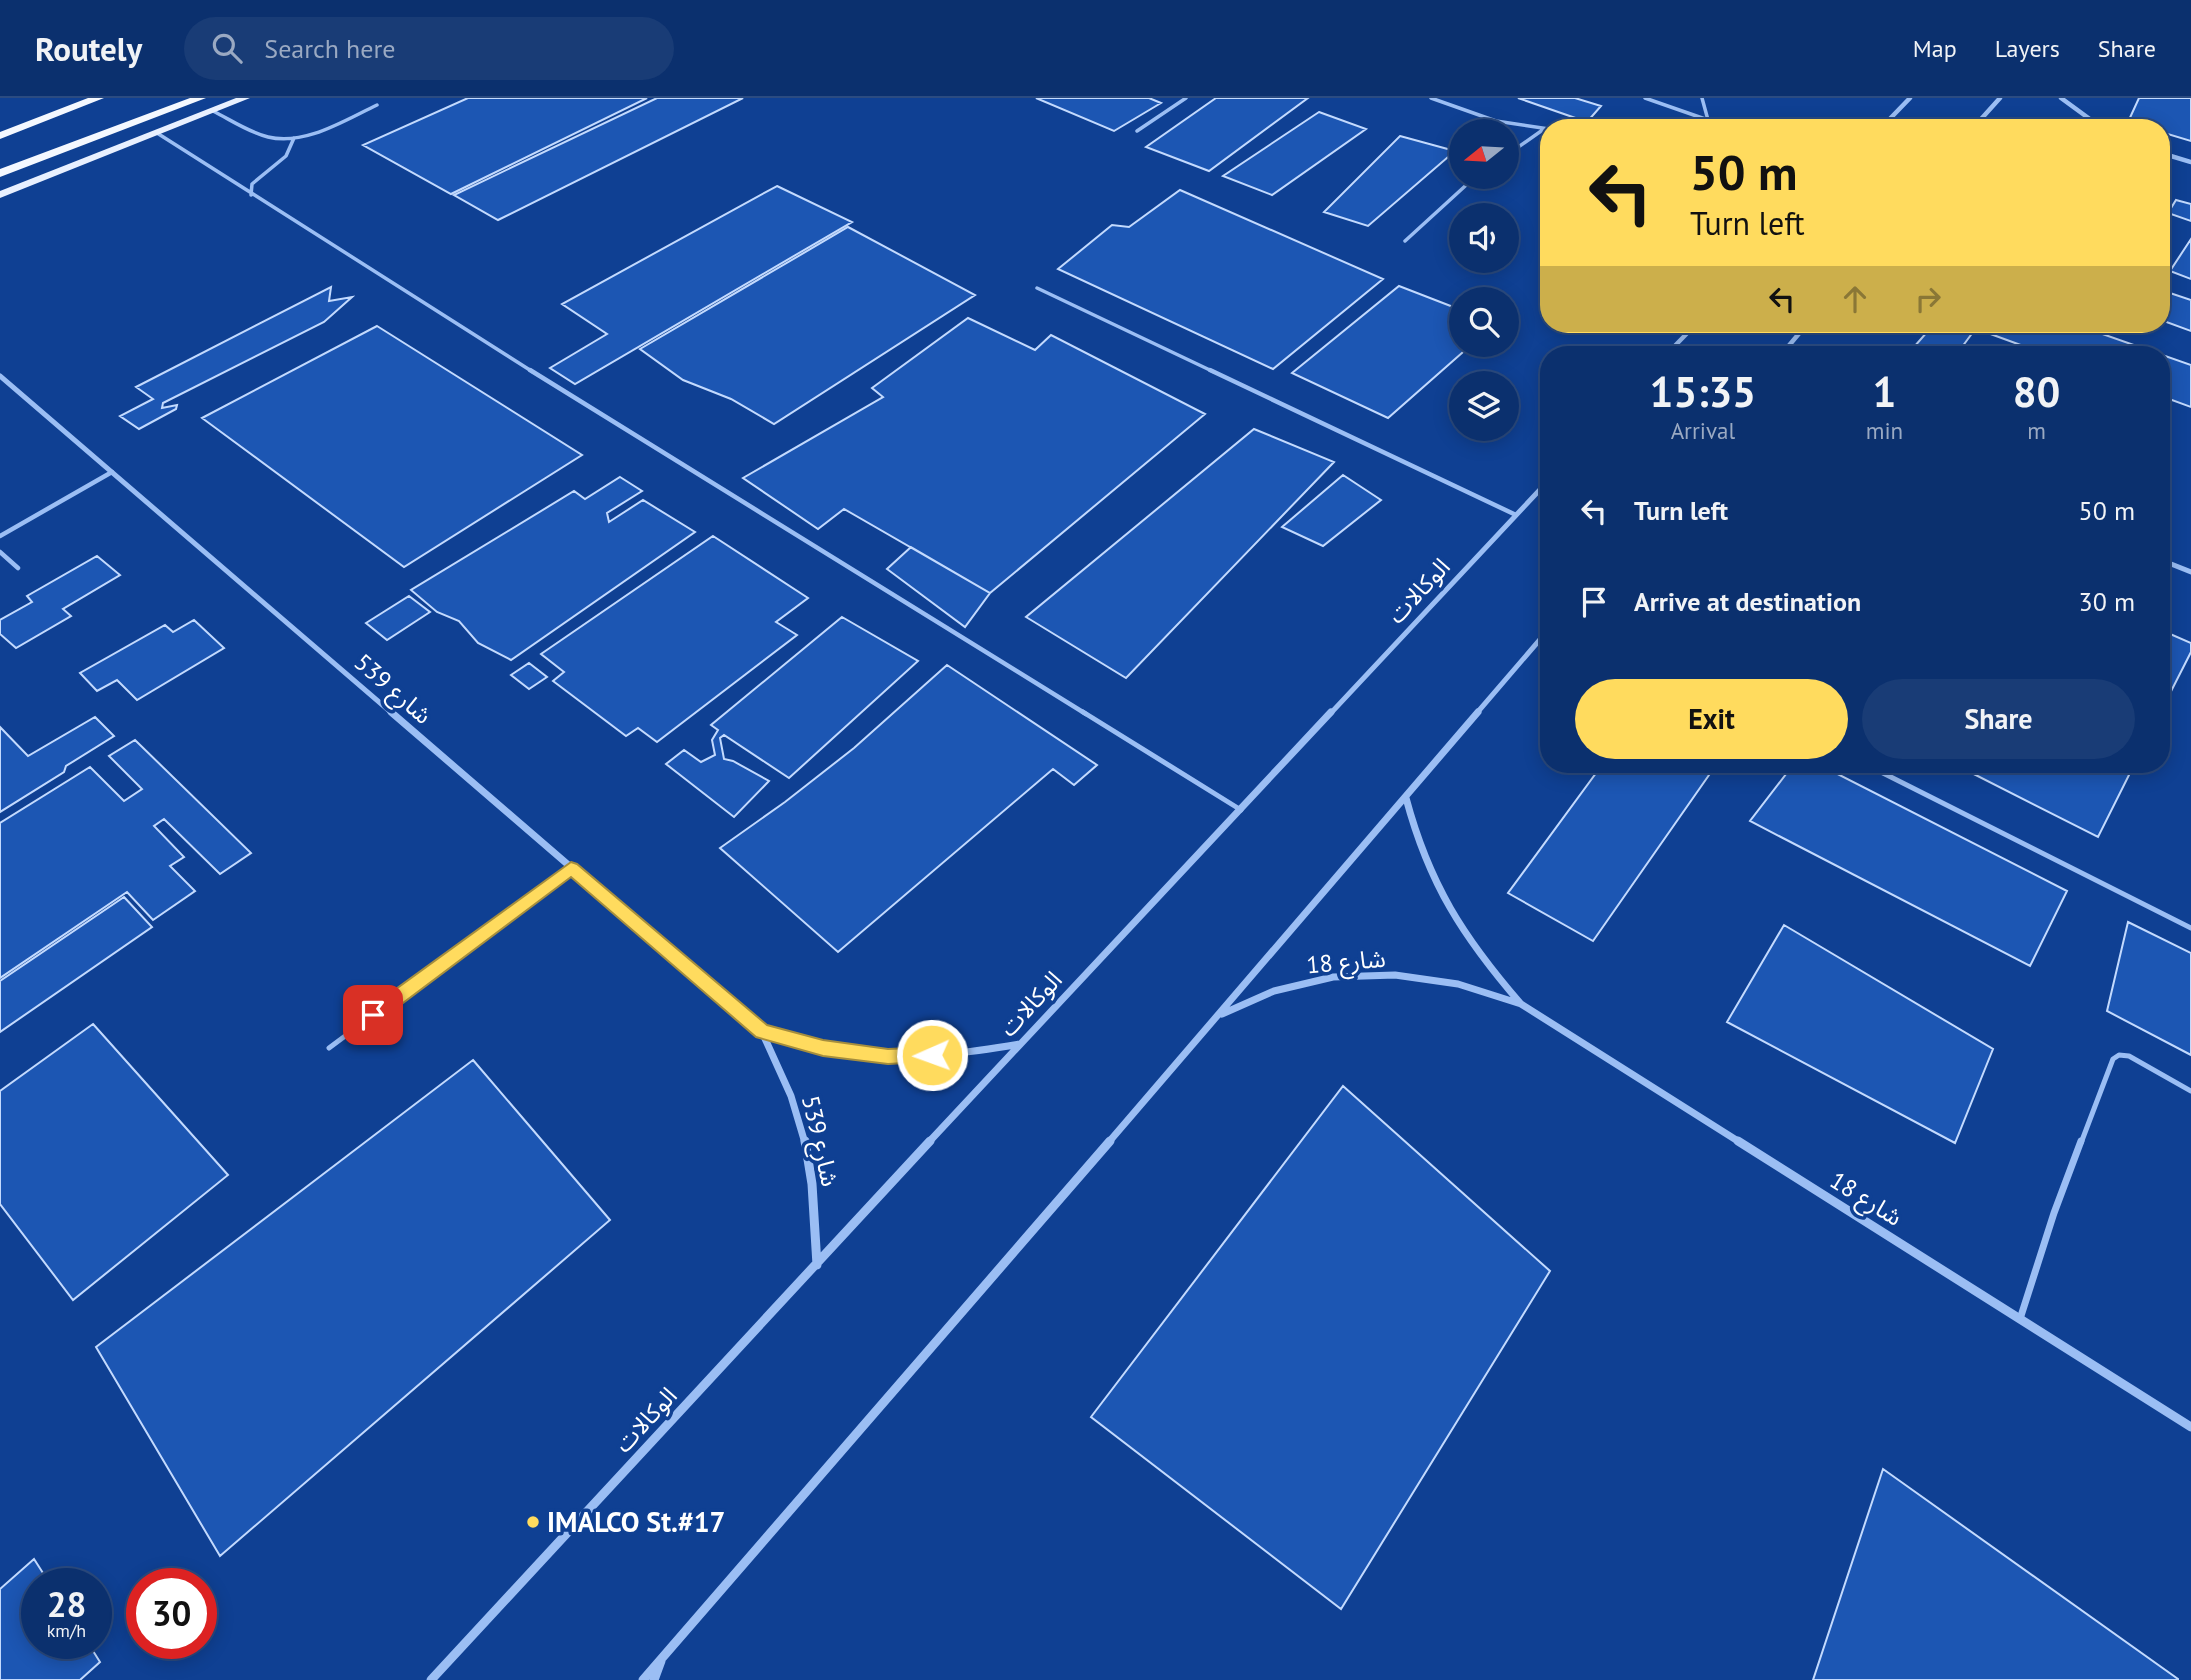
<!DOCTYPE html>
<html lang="en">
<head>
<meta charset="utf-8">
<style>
  :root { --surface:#0b306e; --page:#193c76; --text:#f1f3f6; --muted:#9aa9c2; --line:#2b4b81; --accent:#ffdb5e }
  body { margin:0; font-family:"PT Sans","Noto Sans Arabic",sans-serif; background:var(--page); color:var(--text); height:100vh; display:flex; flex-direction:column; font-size:26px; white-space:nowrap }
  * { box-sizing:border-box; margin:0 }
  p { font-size:23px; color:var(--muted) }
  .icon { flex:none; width:38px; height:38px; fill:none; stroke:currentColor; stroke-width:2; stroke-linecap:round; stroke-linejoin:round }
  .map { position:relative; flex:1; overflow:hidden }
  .drawer { position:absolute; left:1540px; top:248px; width:630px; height:427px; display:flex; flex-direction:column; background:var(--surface); border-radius:28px; box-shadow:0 4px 18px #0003,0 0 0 2px var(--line) }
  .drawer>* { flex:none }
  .top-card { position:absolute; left:1540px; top:21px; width:630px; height:214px; border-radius:28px; box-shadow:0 4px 18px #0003,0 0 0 2px var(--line); background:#ffdb5e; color:#111; overflow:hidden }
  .needle { width:46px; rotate:252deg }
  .fabs { position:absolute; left:1449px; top:21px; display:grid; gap:14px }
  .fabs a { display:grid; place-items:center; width:70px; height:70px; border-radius:50%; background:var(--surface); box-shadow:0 4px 18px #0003,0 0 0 2px var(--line); font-size:35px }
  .speed { position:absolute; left:21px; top:1470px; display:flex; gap:14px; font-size:35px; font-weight:700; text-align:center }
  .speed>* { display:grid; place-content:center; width:91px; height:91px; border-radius:50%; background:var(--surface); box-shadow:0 4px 18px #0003,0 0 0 2px var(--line); line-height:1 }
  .speed small { font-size:18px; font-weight:400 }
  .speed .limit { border:10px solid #d22; background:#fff; color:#111 }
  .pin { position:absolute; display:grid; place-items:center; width:60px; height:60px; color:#fff; margin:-30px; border-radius:14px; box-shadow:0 4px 10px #0006 }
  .me { position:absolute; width:77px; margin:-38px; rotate:268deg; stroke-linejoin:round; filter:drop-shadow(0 0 5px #0008) }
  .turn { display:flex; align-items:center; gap:24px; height:147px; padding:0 35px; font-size:32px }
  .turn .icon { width:91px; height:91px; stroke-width:2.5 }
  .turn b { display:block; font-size:49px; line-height:60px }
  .lanes { display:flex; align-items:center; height:66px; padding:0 35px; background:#0003; justify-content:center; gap:35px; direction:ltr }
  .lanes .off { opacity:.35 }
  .eta { display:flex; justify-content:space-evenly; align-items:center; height:119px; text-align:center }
  .eta b { font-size:42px; font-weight:800; line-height:49px }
  .cta { display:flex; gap:14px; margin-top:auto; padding:14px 35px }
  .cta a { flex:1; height:80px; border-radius:42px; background:var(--accent); color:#111; font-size:28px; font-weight:800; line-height:80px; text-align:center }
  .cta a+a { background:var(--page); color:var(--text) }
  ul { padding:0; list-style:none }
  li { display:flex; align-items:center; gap:21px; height:91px; padding:0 35px }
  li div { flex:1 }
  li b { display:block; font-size:26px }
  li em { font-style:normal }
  header { display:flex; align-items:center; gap:42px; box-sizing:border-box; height:98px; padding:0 35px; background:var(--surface); border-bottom:2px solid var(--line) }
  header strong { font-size:33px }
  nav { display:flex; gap:38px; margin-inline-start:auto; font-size:24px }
  .search { width:490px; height:63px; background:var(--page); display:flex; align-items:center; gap:18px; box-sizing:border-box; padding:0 24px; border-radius:38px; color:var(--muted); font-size:26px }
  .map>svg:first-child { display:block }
</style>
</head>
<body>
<header>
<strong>Routely</strong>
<div class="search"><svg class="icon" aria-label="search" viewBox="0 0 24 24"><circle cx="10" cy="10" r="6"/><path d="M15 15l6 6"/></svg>Search here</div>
<nav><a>Map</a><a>Layers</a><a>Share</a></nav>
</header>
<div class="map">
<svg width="2191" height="1582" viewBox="0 0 2191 1582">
  <rect width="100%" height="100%" fill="#0f4093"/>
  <path fill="#1c56b3" stroke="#c3dafe" stroke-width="2" d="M468,0H647L451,96L363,47Z
    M657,0H743L498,122L454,97Z
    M1036,0H1149L1161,5L1114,33Z
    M1216,0H1308L1209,73L1146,49Z
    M1518,0H1575L1601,8L1587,24Z
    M2139,0H2191V43L2161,34V30H2147L2128,24Z
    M1319,14L1366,31L1272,97L1223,78Z
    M1400,38L1455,53L1368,128L1324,114Z
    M777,88L852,124L575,286L550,270L607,236L562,206Z
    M1180,92L1383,181L1273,271L1058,171L1112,127L1129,129Z
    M2176,102L2191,106V123L2168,115Z
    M848,129L975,197L774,326L731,301L683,282L640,251Z
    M2191,141V181L2170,173Z
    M1399,188L1461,212V247H1471L1388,320L1292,275Z
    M331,189L329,203L352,199L324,224L163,305L162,310L177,307L176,311L139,331L120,318L153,301L136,289Z
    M2161,192L2191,202V233L2161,222Z
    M968,220L1035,252L1051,237L1205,316L990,495L844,411L818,431L743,380L883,299L872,290Z
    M1934,226H1979L1956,257H1907Z
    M1999,226H2074L2191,267V309L2161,298V257H2048L1985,234Z
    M377,228L582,357L404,469L202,320Z
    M1254,331L1334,364L1126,580L1026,519Z
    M1343,377L1381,402L1323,448L1282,429Z
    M620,379L642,393L607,415L609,424L643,402L695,434L511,562L478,545L459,523L437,514L411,492L574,393L585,401Z
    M713,438L808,500L776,524L797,537L657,644L638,630L626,638L553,583L564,574L541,556Z
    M911,449L990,495L965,529L887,471Z
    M97,458L120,477L63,511L71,518L16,550L0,536V522L32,504L27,498Z
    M409,498L430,514L387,542L366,525Z
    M842,519L918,563L789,680L724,637L720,640L724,661L733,663L769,683L734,719L666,666L684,652L701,664L715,657L712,642L718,632L711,627Z
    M194,522L224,550L137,602L117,582L97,593L80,575L165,527L173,534Z
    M2161,532L2191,545V554L2161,613Z
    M529,565L547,579L529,591L511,577Z
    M947,567L1097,667L1074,687L1053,671L838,854L720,750L785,704L854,650Z
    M95,619L114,638L66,668L64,674L0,714V629L28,658Z
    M135,642L251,755L220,776L164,721L154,728L184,759L170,768L195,793L153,822L127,794L0,880V725L90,669L124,703L142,691L109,658Z
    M1602,667H1716L1593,843L1508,795Z
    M1793,667H1820L2067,793L2030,868L1750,723Z
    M1956,667H2134L2098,739Z
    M124,799L152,829L0,934V883Z
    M2128,824L2191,855V957L2107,913Z
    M1784,827L1993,951L1955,1045L1727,924Z
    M93,926L228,1077L73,1202L0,1106V993Z
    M473,962L610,1122L220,1458L96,1249Z
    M1343,988L1550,1173L1341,1511L1091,1319Z
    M1883,1371L2178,1581V1582H1813Z
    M34,1461L50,1486H37V1545H88L100,1564L80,1582H0V1491Z"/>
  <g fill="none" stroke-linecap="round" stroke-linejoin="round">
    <path stroke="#9bbef4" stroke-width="3.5" d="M1431,0L1496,23L1549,31
      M1645,0L1708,22
      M213,13C231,22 248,34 268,39C305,48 345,22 377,7
      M1700,30L1708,22L1702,0
      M1137,33L1186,0
      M157,35L533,274
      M1507,57L1544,31
      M251,97L252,86L286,58L294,40
      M1405,143L1475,79
      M1037,190L1214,274"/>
    <path stroke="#9bbef4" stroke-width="4.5" d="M530,272L1086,616
      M1210,272L1516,417
      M0,438L112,374
      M0,454L18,470"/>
    <path stroke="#9bbef4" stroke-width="5" d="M1083,614L1241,712
      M1867,667L2191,830
      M329,950L571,770
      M2081,1045L2113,961L2119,957L2129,958L2191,993"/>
    <path stroke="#9bbef4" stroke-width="7" d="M2020,1221L2054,1115L2081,1043"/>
    <path stroke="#9bbef4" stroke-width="4.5" d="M2061,0L2102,30
      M1881,30L1910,0
      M1973,30L2000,0
      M2161,55L2191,64
      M1666,257L1696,226
      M1781,257L1807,226"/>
    <path stroke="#9bbef4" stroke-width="5" d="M0,278L393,616
      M2161,462L2191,474
      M1330,616L1549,382
      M1476,616L1549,531"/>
    <path stroke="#9bbef4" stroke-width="7" d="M391,614L762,934L791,998L805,1045
      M1406,700C1429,786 1463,839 1521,906
      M1222,916L1274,893L1333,879L1395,877L1458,886L1521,906L1741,1045
      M762,934C799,944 836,954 874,957C923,961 972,954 1020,946
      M928,1045L1331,614
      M1108,1045L1478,614"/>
    <path stroke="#9bbef4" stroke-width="9" d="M805,1043L812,1086L817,1167
      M1738,1043L2191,1329
      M431,1582L930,1043
      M643,1582L1110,1043
      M654,1582L661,1563"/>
    <path fill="#e8f0ff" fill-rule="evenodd" d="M236,0H250L0,100V93Z"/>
    <path fill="#f4f8ff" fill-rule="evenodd" d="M88,0H104L0,41V34Z
      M190,0H206L0,79V71Z"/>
  </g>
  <path fill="#ffdb5e" stroke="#a68e3d" stroke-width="2" d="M571,764L577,766L767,927L823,942L888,951L932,949L938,951L941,957L938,963L888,966L823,958L756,939L571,779L379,923L373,925L367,923L365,917L367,912Z"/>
  <circle fill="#ffdb5e" stroke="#0f4093" stroke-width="2.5" cx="533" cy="1424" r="7"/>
  <g text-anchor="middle" stroke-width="7" stroke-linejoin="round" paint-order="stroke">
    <g font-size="24" fill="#fff" stroke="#0f4093">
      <text transform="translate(1419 493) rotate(-47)" y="8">الوكالات</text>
      <text transform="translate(393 591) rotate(41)" y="8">شارع 539</text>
      <text transform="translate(1346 864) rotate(-5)" y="8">شارع 18</text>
      <text transform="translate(1031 906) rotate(-47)" y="8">الوكالات</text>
      <text transform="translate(820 1043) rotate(77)" y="8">شارع 539</text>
      <text transform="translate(1866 1101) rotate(32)" y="8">شارع 18</text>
      <text transform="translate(646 1322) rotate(-47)" y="8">الوكالات</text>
    </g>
    <g font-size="28" font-weight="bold" fill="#fff" stroke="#0f4093" text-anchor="start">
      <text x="547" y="1434">IMALCO St.#17</text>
    </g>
  </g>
</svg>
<div class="fabs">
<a><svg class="needle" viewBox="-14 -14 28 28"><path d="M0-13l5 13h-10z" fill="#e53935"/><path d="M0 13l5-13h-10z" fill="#9aa9c2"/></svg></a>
<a><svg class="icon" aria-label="sound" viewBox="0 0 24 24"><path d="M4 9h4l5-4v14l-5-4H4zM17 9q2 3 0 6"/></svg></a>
<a><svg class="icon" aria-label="search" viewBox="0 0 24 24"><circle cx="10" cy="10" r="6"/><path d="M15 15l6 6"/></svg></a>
<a><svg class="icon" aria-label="layers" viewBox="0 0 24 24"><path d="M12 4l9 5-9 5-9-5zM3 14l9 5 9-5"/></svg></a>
</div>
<div class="speed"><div>28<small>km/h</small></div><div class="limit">30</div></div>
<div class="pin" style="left:373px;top:917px;background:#d93025"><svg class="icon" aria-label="arrive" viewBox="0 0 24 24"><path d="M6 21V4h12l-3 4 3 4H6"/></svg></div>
<svg class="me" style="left:932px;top:957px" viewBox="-20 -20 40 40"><circle r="17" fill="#ffdb5e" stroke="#fff" stroke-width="3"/><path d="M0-11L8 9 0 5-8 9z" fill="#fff"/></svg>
<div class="top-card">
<div class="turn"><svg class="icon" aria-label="left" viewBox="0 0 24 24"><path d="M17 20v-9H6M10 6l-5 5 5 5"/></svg><div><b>50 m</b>Turn left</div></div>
<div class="lanes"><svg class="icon" aria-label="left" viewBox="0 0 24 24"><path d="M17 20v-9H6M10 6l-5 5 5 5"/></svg><svg class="icon off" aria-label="ahead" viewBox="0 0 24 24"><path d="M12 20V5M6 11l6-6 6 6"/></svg><svg class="icon off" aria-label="right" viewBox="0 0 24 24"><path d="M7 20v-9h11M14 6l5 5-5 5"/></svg></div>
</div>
<section class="drawer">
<div class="eta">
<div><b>15:35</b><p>Arrival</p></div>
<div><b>1</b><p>min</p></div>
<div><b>80</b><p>m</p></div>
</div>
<ul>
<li><svg class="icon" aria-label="left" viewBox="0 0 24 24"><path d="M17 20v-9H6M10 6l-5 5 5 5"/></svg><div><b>Turn left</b></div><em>50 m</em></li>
<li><svg class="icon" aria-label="arrive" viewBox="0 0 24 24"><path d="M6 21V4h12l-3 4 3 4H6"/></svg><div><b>Arrive at destination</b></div><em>30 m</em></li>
</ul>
<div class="cta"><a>Exit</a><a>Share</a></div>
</section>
</div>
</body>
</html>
